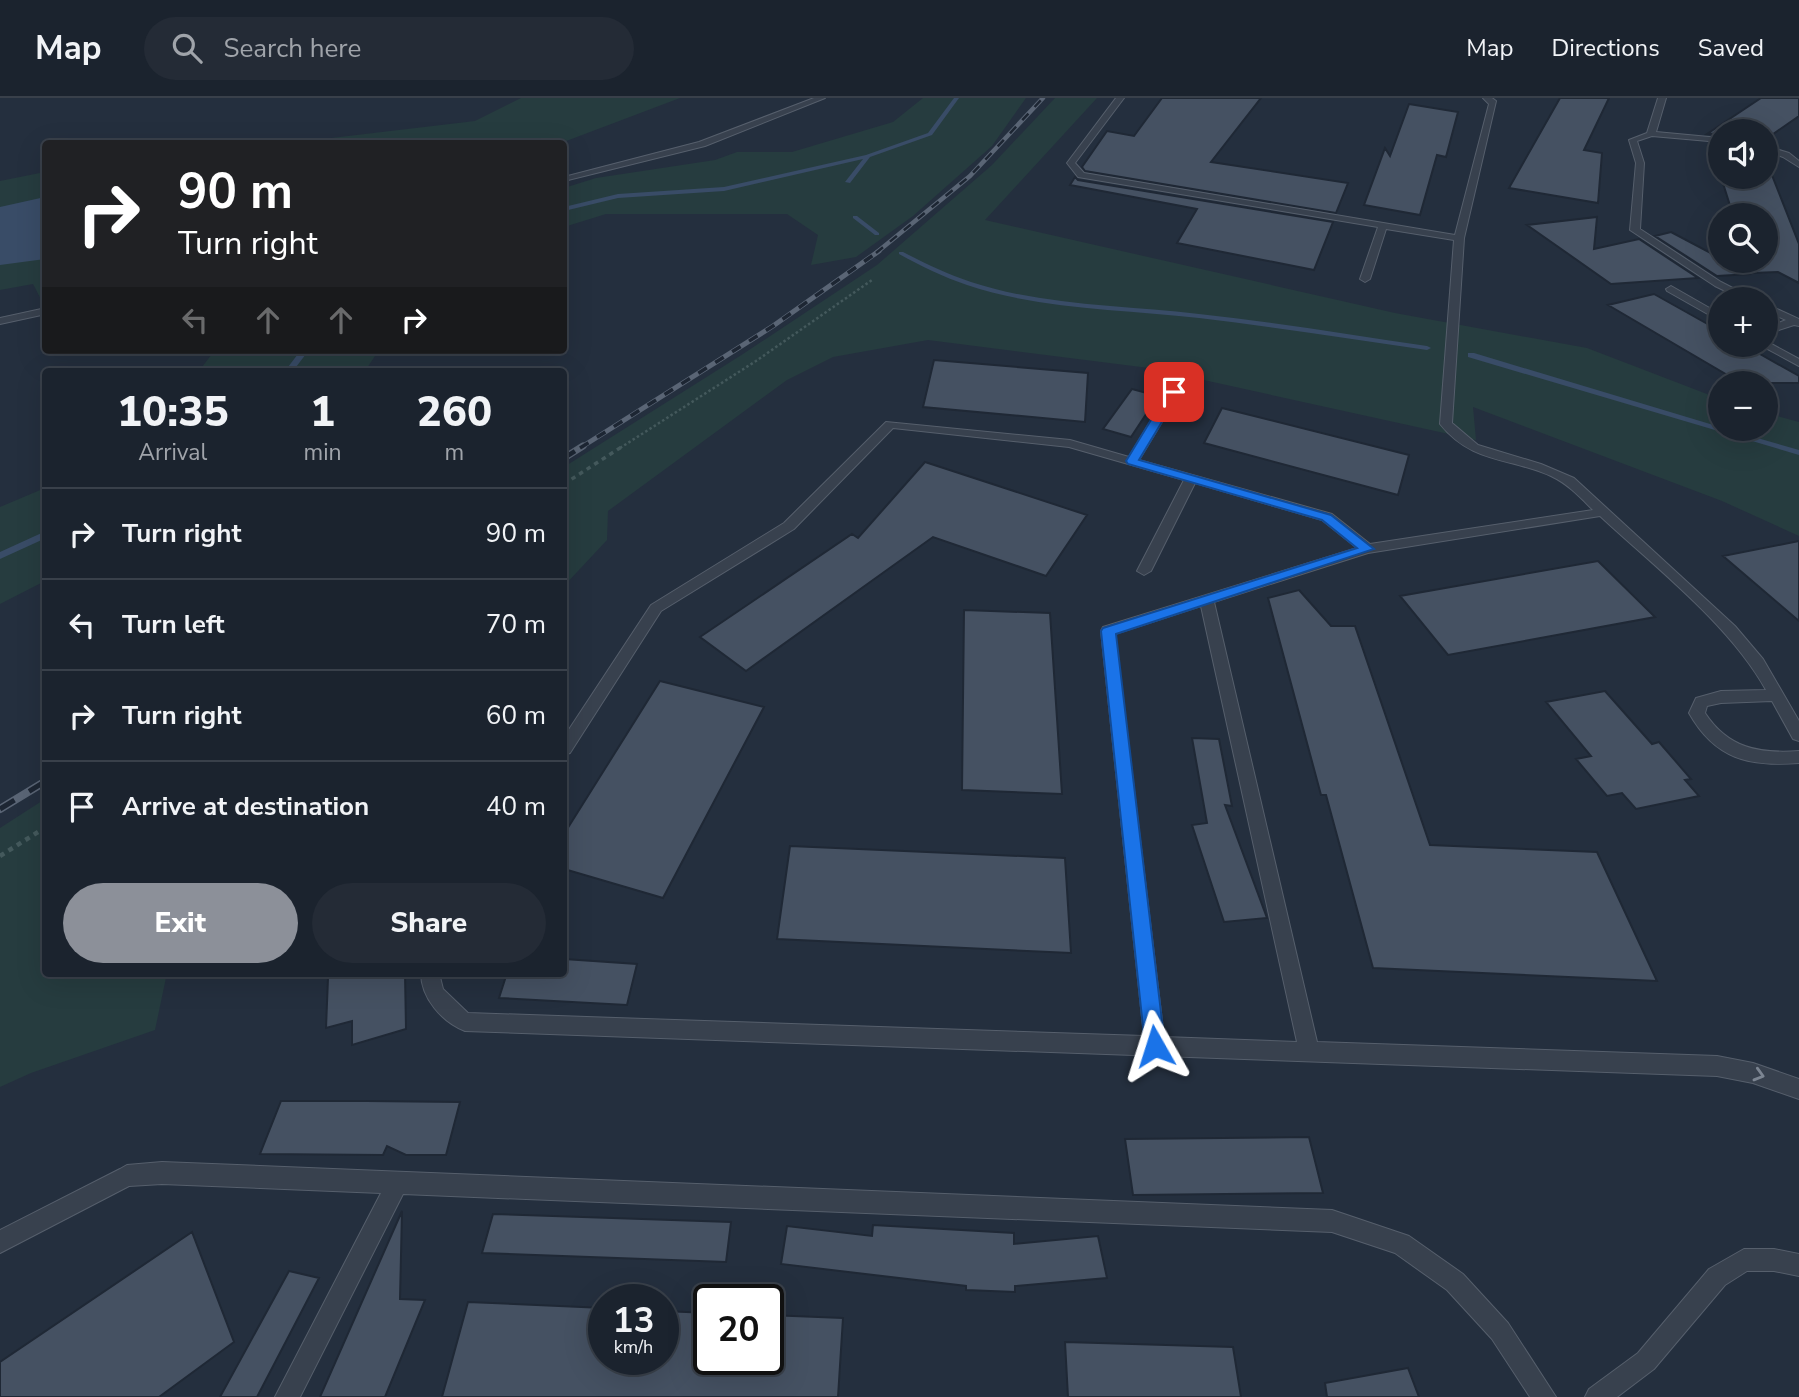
<!DOCTYPE html>
<html lang="en">
<head>
<meta charset="utf-8">
<style>
  :root { --surface:#1b232e; --page:#242b36; --text:#f1f3f6; --muted:#a0a4aa; --line:#39404a; --accent:#8c9099 }
  body { margin:0; font-family:"Nunito Sans",sans-serif; background:var(--page); color:var(--text); height:100vh; display:flex; flex-direction:column; font-size:26px; white-space:nowrap }
  * { box-sizing:border-box; margin:0 }
  p { font-size:23px; color:var(--muted) }
  .icon { flex:none; width:38px; height:38px; fill:none; stroke:currentColor; stroke-width:2; stroke-linecap:round; stroke-linejoin:round }
  .map { position:relative; flex:1; overflow:hidden }
  .sheet { position:absolute; left:42px; top:270px; width:525px; height:609px; display:flex; flex-direction:column; background:var(--surface); border-radius:7px; box-shadow:0 7px 28px #0002,0 0 0 2px var(--line) }
  .sheet>* { flex:none }
  .guide { position:absolute; left:42px; top:42px; width:525px; height:214px; border-radius:7px; box-shadow:0 7px 28px #0002,0 0 0 2px var(--line); background:#202124; color:#fff; overflow:hidden }
  .tools { position:absolute; left:1708px; top:21px; display:grid; gap:14px }
  .tools a { display:grid; place-items:center; width:70px; height:70px; border-radius:50%; background:var(--surface); box-shadow:0 7px 28px #0002,0 0 0 2px var(--line); font-size:35px }
  .speed { position:absolute; left:588px; top:1186px; display:flex; gap:14px; font-size:35px; font-weight:700; text-align:center }
  .speed>* { display:grid; place-content:center; width:91px; height:91px; border-radius:50%; background:var(--surface); box-shadow:0 7px 28px #0002,0 0 0 2px var(--line); line-height:1 }
  .speed small { font-size:18px; font-weight:400 }
  .speed .limit { border:4px solid #111; border-radius:10px; background:#fff; color:#111 }
  .pin { position:absolute; display:grid; place-items:center; width:60px; height:60px; color:#fff; margin:-30px; border-radius:14px; box-shadow:0 4px 10px #0006 }
  .me { position:absolute; width:77px; margin:-38px; rotate:354deg; stroke-linejoin:round; filter:drop-shadow(0 0 5px #0008) }
  .turn { display:flex; align-items:center; gap:24px; height:147px; padding:0 21px; font-size:32px }
  .turn .icon { width:91px; height:91px; stroke-width:2.5 }
  .turn b { display:block; font-size:49px; line-height:60px }
  .lanes { display:flex; align-items:center; height:66px; padding:0 21px; background:#0003; justify-content:center; gap:35px; direction:ltr }
  .lanes .off { opacity:.35 }
  .eta { display:flex; justify-content:space-evenly; align-items:center; height:119px; text-align:center }
  .eta b { font-size:42px; font-weight:800; line-height:49px }
  .cta { display:flex; gap:14px; margin-top:auto; padding:14px 21px }
  .cta a { flex:1; height:80px; border-radius:42px; background:var(--accent); color:#fff; font-size:28px; font-weight:800; line-height:80px; text-align:center }
  .cta a+a { background:var(--page); color:var(--text) }
  ul { padding:0; list-style:none }
  li { display:flex; align-items:center; gap:21px; height:91px; padding:0 21px; border-top:2px solid var(--line) }
  li div { flex:1 }
  li b { display:block; font-size:26px }
  li em { font-style:normal }
  header { display:flex; align-items:center; gap:42px; box-sizing:border-box; height:98px; padding:0 35px; background:var(--surface); border-bottom:2px solid var(--line) }
  header strong { font-size:33px }
  nav { display:flex; gap:38px; margin-inline-start:auto; font-size:24px }
  .search { width:490px; height:63px; background:var(--page); display:flex; align-items:center; gap:18px; box-sizing:border-box; padding:0 24px; border-radius:38px; color:var(--muted); font-size:26px }
  .map>svg:first-child { display:block }
</style>
</head>
<body>
<header>
<strong>Map</strong>
<div class="search"><svg class="icon" aria-label="search" viewBox="0 0 24 24"><circle cx="10" cy="10" r="6"/><path d="M15 15l6 6"/></svg>Search here</div>
<nav><a>Map</a><a>Directions</a><a>Saved</a></nav>
</header>
<div class="map">
<svg width="1799" height="1299" viewBox="0 0 1799 1299">
  <rect width="100%" height="100%" fill="#242f3e"/>
  <path fill="#263c3f" d="M521,0H680L561,45H289L475,23Z
    M923,0H1026L992,48L913,118L856,159L811,167L818,137L787,116H606L564,129V90L596,80L715,62L737,54H792L893,24Z
    M1055,0H1097L985,122L1395,215L1587,250L1720,301V331H1766V315L1799,324V438L1722,403L1473,309L1476,342L1149,270L928,242L833,259L787,282L608,413L607,442L564,488V369L743,256L877,167L992,67Z
    M45,74V207H44L33,186L0,192V83Z
    M215,252H379L365,273H199Z
    M45,390V483L0,506V409Z
    M45,701L46,875H167L155,932L31,975L0,989V730Z"/>
  <path fill="#394c67" d="M45,99V161L0,167V109Z"/>
  <g fill="none" stroke-linecap="round" stroke-linejoin="round">
    <path fill="#394c67" fill-rule="evenodd" d="M954,0H959L932,37L870,59L850,85L845,84L863,61L724,93L618,100L564,113V109L618,96L724,89L866,57L928,35Z
      M853,118H857L879,135V137H875L853,120Z
      M899,154H903C926,166 947,176 971,184C1044,208 1124,207 1199,216C1275,224 1351,237 1427,248L1431,250L1427,252C1351,241 1275,229 1199,220C1122,211 1041,212 967,187C943,179 921,168 899,156Z
      M301,252H309L293,273H285Z
      M1468,255H1474L1720,329V331H1726L1799,352V357L1468,259Z
      M46,433V440L0,461V454Z"/>
  </g>
  <path fill="#455162" stroke="#1f2835" stroke-width="2" d="M1162,0H1261L1211,64L1348,85L1336,115L1085,73L1082,69L1107,33L1134,38Z
    M1560,0H1609L1584,52L1602,55L1598,105L1509,90Z
    M1761,0H1799V18L1766,41V33L1707,36Z
    M1409,6L1458,14L1446,59L1437,57L1420,117L1364,107L1385,50L1390,58Z
    M1766,62L1799,146V185L1778,174L1752,175L1748,163H1766V117H1733L1721,79H1766Z
    M1075,79L1078,82L1333,124L1314,172L1177,145L1197,111L1070,87Z
    M1597,119L1594,151L1639,141L1698,180L1611,186L1527,127Z
    M1671,134L1720,160V163L1751,176L1717,178L1655,138Z
    M1654,196L1720,233V247H1744L1799,278V285H1741L1608,207Z
    M934,262L1088,275L1085,324L923,309Z
    M1132,291L1158,298L1131,339L1103,331Z
    M1222,310L1409,357L1398,397L1204,345Z
    M925,364L1087,417L1046,478L933,439L746,573L700,539L852,436L858,440Z
    M1799,443V523L1723,458Z
    M1598,463L1655,519L1448,557L1400,498Z
    M1299,492L1331,528H1355L1430,747L1597,754L1657,883L1373,870L1326,697H1321L1268,500Z
    M964,512L1050,515L1062,696L962,692Z
    M660,583L764,609L663,800L564,771V736Z
    M1605,593L1652,646L1659,644L1691,681L1685,682L1699,698L1636,711L1622,695L1607,698L1576,661L1591,658L1546,604Z
    M1192,640L1219,641L1232,708L1225,707L1267,820L1224,824L1192,727L1207,725Z
    M790,748L1065,760L1071,855L777,841Z
    M564,861L637,866L627,907L499,900L507,875H564Z
    M344,875H405L406,931L352,947V923L326,930L328,880Z
    M281,1003H366L460,1004L446,1057H406L387,1048L383,1057L260,1056Z
    M1309,1039L1323,1095L1133,1097L1125,1041Z
    M402,1113L400,1201L425,1202L385,1299H320Z
    M493,1116L731,1124L726,1164L482,1155Z
    M873,1127L1014,1135V1146L1098,1138L1107,1180L1015,1188V1194L966,1192V1188L781,1166L787,1128L872,1138Z
    M192,1134L234,1244L159,1299H0V1264Z
    M289,1173L319,1180L257,1299H220Z
    M468,1204L604,1210V1262H663V1213L709,1215V1262H768V1217L843,1220L838,1299H442Z
    M1065,1244L1233,1249L1241,1299H1068Z
    M1408,1270L1419,1299H1327L1325,1285Z"/>
  <g fill="none" stroke-linecap="round" stroke-linejoin="round">
    <defs>
      <path id="service" d="M814,0H825L705,48L564,83V79L699,44Z
        M1116,0H1124L1075,65L1084,75L1455,137L1489,6L1483,0H1492L1496,3L1464,140L1452,325L1478,347L1541,366L1574,380L1735,528L1763,561L1799,623V643L1793,641L1772,603L1721,605L1707,608L1705,615C1728,650 1759,656 1799,653V665C1749,669 1715,661 1689,615L1696,600L1721,593L1766,592C1730,527 1655,469 1600,418L1368,455L1214,504L1317,944L1717,958L1753,965L1799,981V1001L1753,985L1717,978L465,933C442,924 421,900 421,875H439L443,891L468,915L1144,938L1101,533L1103,529L1357,450L1322,422L1195,385L1151,473L1144,477L1137,473L1184,382L1069,349L893,330L794,431L661,513L570,655L564,657V639L651,507L784,425L886,324L1070,342L1129,359L1168,294L1174,291L1180,294L1139,362L1332,416L1370,446L1593,412C1580,399 1568,386 1551,378C1509,359 1472,366 1440,326L1454,142L1386,131L1370,181L1365,184L1360,181L1378,129L1078,79L1067,65ZM1201,508L1297,944L1164,939L1115,536Z
        M1658,0H1666L1656,34L1720,40V44L1652,38L1637,43L1644,65L1640,131L1721,184L1754,201H1742L1715,188L1630,132L1636,65L1629,42L1647,35Z
        M1766,48L1789,55L1799,63V69L1783,59L1766,53Z
        M1671,188L1720,216V223L1667,193L1666,191Z
        M1766,206L1799,221V228L1794,227L1766,236V230L1786,222L1766,213Z
        M46,210V216L0,226V220Z
        M1766,243L1799,261V268L1762,248L1766,247Z
        M162,1064L1332,1112L1409,1138L1463,1176L1508,1225L1556,1299H1530L1492,1241L1447,1192L1395,1155L1332,1134L403,1096L300,1299H275L381,1095L162,1086L129,1088L0,1155V1132L120,1071L127,1067Z
        M1744,1151H1774L1799,1156V1178L1774,1173H1747L1725,1187L1654,1271L1617,1299H1585L1589,1291L1638,1255L1709,1171Z"/>
    </defs>
    <use href="#service" stroke="#565f6c" stroke-width="2"/>
    <path stroke="#44595c" stroke-width="2.5" stroke-dasharray="2.5 2.5" stroke-linecap="butt" d="M620,350L756,263L872,182"/>
    <path stroke="#44595c" stroke-width="3.5" stroke-dasharray="4.5 4.5" stroke-linecap="butt" d="M564,386L623,348"/>
    <path stroke="#44595c" stroke-width="4.5" stroke-dasharray="5 5" stroke-linecap="butt" d="M0,758L46,729"/>
    <use href="#service" fill="#38414e" fill-rule="evenodd"/>
    <defs>
      <path id="rail-far3" d="M876,155L970,78L1043,0"/>
      <path id="rail-far2" d="M580,350L773,228L879,153"/>
      <path id="rail-far1" d="M564,360L583,348"/>
      <path id="rail" d="M0,711L46,683"/>
    </defs>
    <use href="#rail-far3" stroke="#5a6575" stroke-width="4.5"/>
    <use href="#rail-far2" stroke="#5a6575" stroke-width="5"/>
    <use href="#rail-far1" stroke="#5a6575" stroke-width="7"/>
    <use href="#rail" stroke="#5a6575" stroke-width="8"/>
    <use href="#rail-far3" stroke="#1d2633" stroke-width="2.5" stroke-dasharray="9" stroke-linecap="butt"/>
    <use href="#rail-far2" stroke="#1d2633" stroke-width="3.5" stroke-dasharray="10" stroke-linecap="butt"/>
    <use href="#rail-far1" stroke="#1d2633" stroke-width="4.5" stroke-dasharray="13" stroke-linecap="butt"/>
    <use href="#rail" stroke="#1d2633" stroke-width="5" stroke-dasharray="17" stroke-linecap="butt"/>
  </g>
  <defs><path id="oneway-chevron" d="M-2-3.5L2.5 0L-2 3.5" fill="none" stroke-width="1.6" stroke-linecap="round" stroke-linejoin="round" transform="scale(1.75)"/></defs>
  <use stroke="#7c8592" href="#oneway-chevron" transform="translate(1759 977) rotate(16)"/>
  <path fill="#1a73e8" stroke="#114b97" stroke-width="2" d="M1174,291L1180,294L1139,362L1331,417L1374,451L1116,536L1165,948L1162,955L1155,958L1148,955L1145,948L1101,533L1103,530L1357,450L1322,422L1128,366L1126,363L1168,294Z"/>
</svg>
<div class="tools">
<a><svg class="icon" aria-label="sound" viewBox="0 0 24 24"><path d="M4 9h4l5-4v14l-5-4H4zM17 9q2 3 0 6"/></svg></a>
<a><svg class="icon" aria-label="search" viewBox="0 0 24 24"><circle cx="10" cy="10" r="6"/><path d="M15 15l6 6"/></svg></a>
<a>+</a>
<a>−</a>
</div>
<div class="speed"><div>13<small>km/h</small></div><div class="limit">20</div></div>
<div class="pin" style="left:1174px;top:294px;background:#d93025"><svg class="icon" aria-label="arrive" viewBox="0 0 24 24"><path d="M6 21V4h12l-3 4 3 4H6"/></svg></div>
<svg class="me" style="left:1155px;top:948px" viewBox="-20 -20 40 40"><path d="M0-17L14 15 0 8-14 15z" fill="#1a73e8" stroke="#fff" stroke-width="4"/></svg>
<div class="guide">
<div class="turn"><svg class="icon" aria-label="right" viewBox="0 0 24 24"><path d="M7 20v-9h11M14 6l5 5-5 5"/></svg><div><b>90 m</b>Turn right</div></div>
<div class="lanes"><svg class="icon off" aria-label="left" viewBox="0 0 24 24"><path d="M17 20v-9H6M10 6l-5 5 5 5"/></svg><svg class="icon off" aria-label="ahead" viewBox="0 0 24 24"><path d="M12 20V5M6 11l6-6 6 6"/></svg><svg class="icon off" aria-label="ahead" viewBox="0 0 24 24"><path d="M12 20V5M6 11l6-6 6 6"/></svg><svg class="icon" aria-label="right" viewBox="0 0 24 24"><path d="M7 20v-9h11M14 6l5 5-5 5"/></svg></div>
</div>
<section class="sheet">
<div class="eta">
<div><b>10:35</b><p>Arrival</p></div>
<div><b>1</b><p>min</p></div>
<div><b>260</b><p>m</p></div>
</div>
<ul>
<li><svg class="icon" aria-label="right" viewBox="0 0 24 24"><path d="M7 20v-9h11M14 6l5 5-5 5"/></svg><div><b>Turn right</b></div><em>90 m</em></li>
<li><svg class="icon" aria-label="left" viewBox="0 0 24 24"><path d="M17 20v-9H6M10 6l-5 5 5 5"/></svg><div><b>Turn left</b></div><em>70 m</em></li>
<li><svg class="icon" aria-label="right" viewBox="0 0 24 24"><path d="M7 20v-9h11M14 6l5 5-5 5"/></svg><div><b>Turn right</b></div><em>60 m</em></li>
<li><svg class="icon" aria-label="arrive" viewBox="0 0 24 24"><path d="M6 21V4h12l-3 4 3 4H6"/></svg><div><b>Arrive at destination</b></div><em>40 m</em></li>
</ul>
<div class="cta"><a>Exit</a><a>Share</a></div>
</section>
</div>
</body>
</html>
